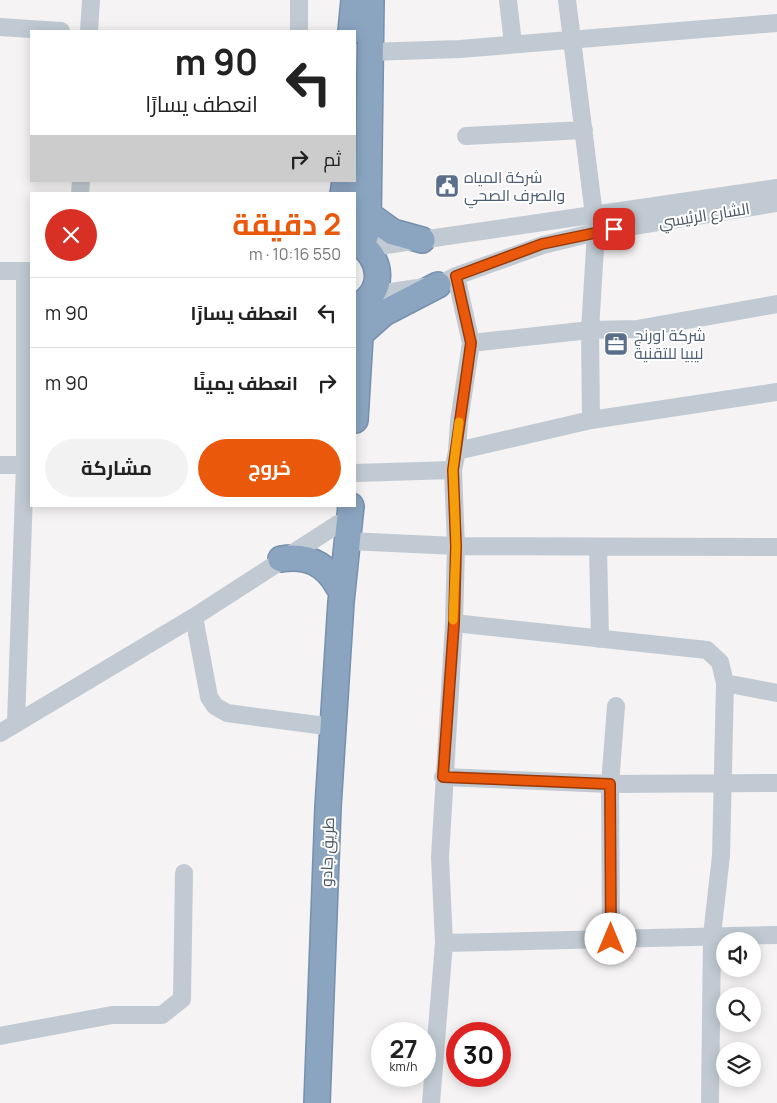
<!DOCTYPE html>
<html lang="ar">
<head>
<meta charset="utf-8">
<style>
  :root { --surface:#fff; --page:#f2f2f2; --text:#222; --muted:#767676; --line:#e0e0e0; --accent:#ea580c }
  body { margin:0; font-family:Manrope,Cairo,sans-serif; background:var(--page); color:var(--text); direction:rtl; height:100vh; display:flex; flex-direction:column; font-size:19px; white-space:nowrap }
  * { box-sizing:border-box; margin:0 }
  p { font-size:16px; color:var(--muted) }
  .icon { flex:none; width:28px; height:28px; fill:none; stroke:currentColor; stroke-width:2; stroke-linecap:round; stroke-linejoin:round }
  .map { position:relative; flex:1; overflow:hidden; direction:ltr }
  .sheet { position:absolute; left:30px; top:192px; width:326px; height:315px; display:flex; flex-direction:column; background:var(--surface); border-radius:0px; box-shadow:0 2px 12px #0003; direction:rtl }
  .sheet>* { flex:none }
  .guide { position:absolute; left:30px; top:30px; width:326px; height:152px; border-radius:0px; box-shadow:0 2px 12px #0003; direction:rtl; background:#fff; color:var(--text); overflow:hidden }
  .controls { position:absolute; left:716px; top:932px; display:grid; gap:10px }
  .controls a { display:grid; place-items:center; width:45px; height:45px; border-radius:50%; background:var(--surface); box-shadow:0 2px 12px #0003; font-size:25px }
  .speed { position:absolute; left:371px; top:1022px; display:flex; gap:10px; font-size:25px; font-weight:700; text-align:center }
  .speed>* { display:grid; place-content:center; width:65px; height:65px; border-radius:50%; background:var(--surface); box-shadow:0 2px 12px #0003; line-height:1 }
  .speed small { font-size:12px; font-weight:400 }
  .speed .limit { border:8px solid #d22; background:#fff; color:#111 }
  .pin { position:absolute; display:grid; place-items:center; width:42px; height:42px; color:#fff; margin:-21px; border-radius:10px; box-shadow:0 2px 8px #0006 }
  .me { position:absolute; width:55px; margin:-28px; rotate:0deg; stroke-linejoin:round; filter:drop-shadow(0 0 4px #0008) }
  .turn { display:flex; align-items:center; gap:18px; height:105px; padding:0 15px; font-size:22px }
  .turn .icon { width:65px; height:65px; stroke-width:2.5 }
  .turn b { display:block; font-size:35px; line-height:42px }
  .then { display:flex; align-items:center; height:48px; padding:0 15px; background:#0003; gap:10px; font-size:19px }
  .round { display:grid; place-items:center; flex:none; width:52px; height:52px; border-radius:26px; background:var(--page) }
  .summary { display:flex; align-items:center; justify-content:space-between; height:85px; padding:0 15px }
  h1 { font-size:30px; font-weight:700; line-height:38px; color:var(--accent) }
  .primary-button { display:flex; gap:10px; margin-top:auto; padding:10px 15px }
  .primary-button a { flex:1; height:58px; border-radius:30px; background:var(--accent); color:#fff; font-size:20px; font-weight:700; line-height:58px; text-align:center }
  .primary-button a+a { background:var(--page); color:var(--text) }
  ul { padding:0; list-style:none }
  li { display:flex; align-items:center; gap:15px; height:70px; padding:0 15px; border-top:1px solid var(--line) }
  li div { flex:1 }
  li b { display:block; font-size:19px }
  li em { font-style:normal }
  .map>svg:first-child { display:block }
</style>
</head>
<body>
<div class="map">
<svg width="777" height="1103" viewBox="0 0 777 1103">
  <rect width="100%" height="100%" fill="#f5f3f3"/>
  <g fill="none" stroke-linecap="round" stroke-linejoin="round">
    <defs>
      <path id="highway" d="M351,31L354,0
        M343,194L345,181
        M368,214L393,232L422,240
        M355,242C384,256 386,294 355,307
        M362,246L368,227L371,0
        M358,336L384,313L438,285
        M355,420L362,304
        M281,559C307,555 325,563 338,586
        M317,1103L328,807L341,602L351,506"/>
    </defs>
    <use href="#highway" stroke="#7690ad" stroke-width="28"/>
    <path stroke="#c1cad2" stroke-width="18" d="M299,0V31
      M508,0L513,44
      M567,0L594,215
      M0,27L61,31
      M89,31L91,0
      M369,52L460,49L777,23
      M466,136L584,130
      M80,194L81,181
      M366,248L777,188
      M0,271H31
      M456,276L471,343
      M371,295L438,285L456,276L543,245L596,232L777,203
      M591,420L590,330L596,232
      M457,451L459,421L471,343L590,330L637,329L777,304
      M0,465H31
      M355,473L453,470
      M348,541L456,546L777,547
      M598,547L600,639
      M194,617L209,697L215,706L227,713L333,727
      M454,623L707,650L720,662L725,683L721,856L712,935L710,1103
      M725,683L777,693
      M16,723L25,465V271
      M0,733L194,617L338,524L350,520
      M443,777L610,784L777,783
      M611,939L610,784L616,706
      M444,943L777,935
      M0,1036L112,1015H162L182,999L184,873
      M431,1103L444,943L440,857L454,623L456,546L453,470L457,451L591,420L777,392"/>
    <use href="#highway" stroke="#8ba5c1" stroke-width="25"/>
  </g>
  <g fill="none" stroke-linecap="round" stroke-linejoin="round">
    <defs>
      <path id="route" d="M611,939L610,784L443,777L454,623L456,546L453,470L471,343L456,276L542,244L614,229"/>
    </defs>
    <use href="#route" stroke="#983908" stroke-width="12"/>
    <use href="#route" stroke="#ea580c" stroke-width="9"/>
    <path stroke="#f59e0b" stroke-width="9" d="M453,620L456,546L453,470L459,422"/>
  </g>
  <defs>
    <symbol id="civic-square" viewBox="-11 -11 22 22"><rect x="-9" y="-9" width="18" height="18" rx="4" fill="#5c6f8a" stroke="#fff"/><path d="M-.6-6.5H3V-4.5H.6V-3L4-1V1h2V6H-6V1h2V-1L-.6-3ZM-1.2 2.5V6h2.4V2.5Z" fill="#fff"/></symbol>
    <symbol id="office-square" viewBox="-11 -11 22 22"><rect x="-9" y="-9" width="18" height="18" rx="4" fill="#5c6f8a" stroke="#fff"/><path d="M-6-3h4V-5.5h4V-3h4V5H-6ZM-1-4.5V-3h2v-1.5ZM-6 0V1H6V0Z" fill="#fff"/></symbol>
  </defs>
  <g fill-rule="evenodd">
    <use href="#civic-square" x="433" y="172" width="28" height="28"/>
    <use href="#office-square" x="602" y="330" width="28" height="28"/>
  </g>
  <g text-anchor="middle" stroke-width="4" stroke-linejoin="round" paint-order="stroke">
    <g font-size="16" fill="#4e5e75" stroke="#fff" text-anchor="start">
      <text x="464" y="183">شركة المياه<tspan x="464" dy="18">والصرف الصحي</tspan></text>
      <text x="634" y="341">شركة اورنج<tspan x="634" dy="18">ليبيا للتقنية</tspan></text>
    </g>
    <g font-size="16" fill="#4a5661" stroke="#fff">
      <text transform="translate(704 215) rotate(-9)" y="6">الشارع الرئيسي</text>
      <text transform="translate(327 852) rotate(-88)" y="6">طريق جادو</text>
    </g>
  </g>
</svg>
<div class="controls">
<a><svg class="icon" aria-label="sound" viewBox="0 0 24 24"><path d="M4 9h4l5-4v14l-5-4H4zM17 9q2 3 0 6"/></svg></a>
<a><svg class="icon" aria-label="search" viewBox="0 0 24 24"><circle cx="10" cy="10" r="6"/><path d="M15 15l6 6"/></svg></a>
<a><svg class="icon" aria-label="layers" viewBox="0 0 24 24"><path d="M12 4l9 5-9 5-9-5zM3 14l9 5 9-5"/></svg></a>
</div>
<div class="speed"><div>27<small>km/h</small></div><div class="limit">30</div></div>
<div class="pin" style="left:614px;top:229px;background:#d93025"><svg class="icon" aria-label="arrive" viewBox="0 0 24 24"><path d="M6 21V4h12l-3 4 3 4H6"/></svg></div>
<svg class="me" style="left:611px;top:939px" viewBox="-20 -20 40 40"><circle r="19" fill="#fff"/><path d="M0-13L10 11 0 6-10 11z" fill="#ea580c"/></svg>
<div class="guide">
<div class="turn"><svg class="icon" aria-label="left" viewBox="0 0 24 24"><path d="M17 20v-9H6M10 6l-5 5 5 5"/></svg><div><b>90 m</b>انعطف يسارًا</div></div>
<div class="then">ثم<svg class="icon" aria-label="right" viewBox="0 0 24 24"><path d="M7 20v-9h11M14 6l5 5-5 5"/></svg></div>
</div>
<section class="sheet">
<div class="summary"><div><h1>2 دقيقة</h1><p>550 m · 10:16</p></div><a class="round" style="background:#d93025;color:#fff"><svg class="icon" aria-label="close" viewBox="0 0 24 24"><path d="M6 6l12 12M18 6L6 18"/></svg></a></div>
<ul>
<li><svg class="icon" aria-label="left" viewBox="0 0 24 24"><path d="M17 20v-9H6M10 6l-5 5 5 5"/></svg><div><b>انعطف يسارًا</b></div><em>90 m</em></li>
<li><svg class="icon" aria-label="right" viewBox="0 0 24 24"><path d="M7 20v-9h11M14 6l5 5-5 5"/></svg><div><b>انعطف يمينًا</b></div><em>90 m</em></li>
</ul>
<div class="primary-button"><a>خروج</a><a>مشاركة</a></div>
</section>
</div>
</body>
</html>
